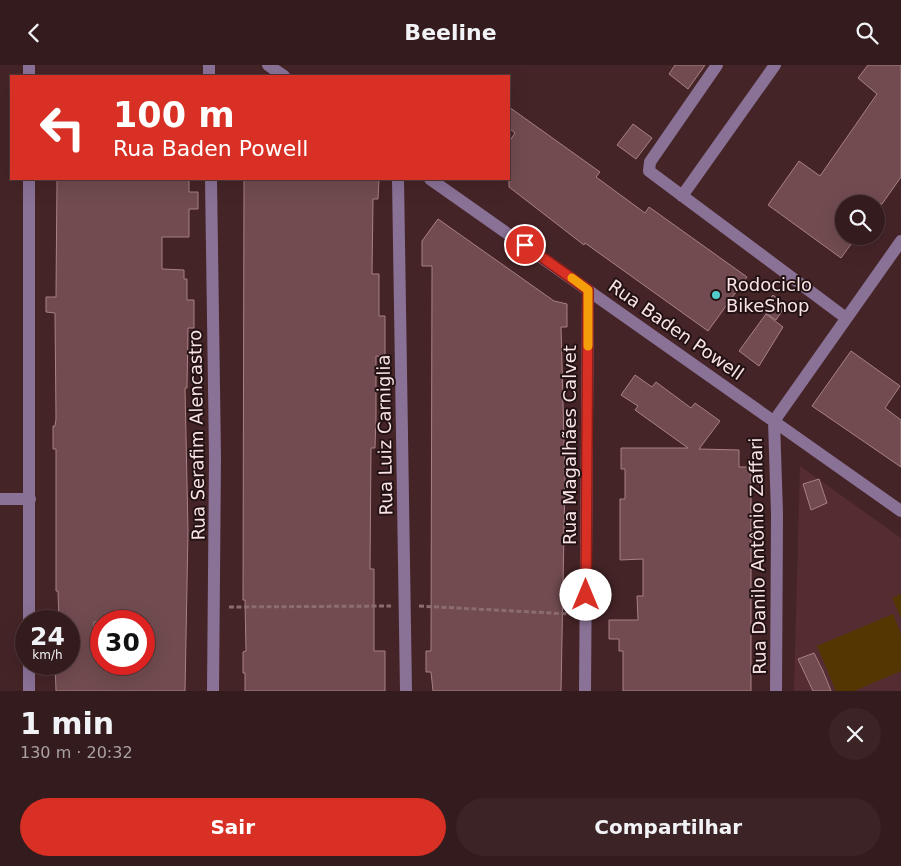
<!DOCTYPE html>
<html lang="pt">
<head>
<meta charset="utf-8">
<style>
  :root { --surface:#341b1d; --page:#3c2426; --text:#f1f3f6; --muted:#a9a1a4; --line:#4e393b; --accent:#d93025 }
  body { margin:0; font-family:"DejaVu Sans",sans-serif; background:var(--page); color:var(--text); height:100vh; display:flex; flex-direction:column; font-size:19px; white-space:nowrap }
  * { box-sizing:border-box; margin:0 }
  p { font-size:16px; color:var(--muted) }
  .icon { flex:none; width:28px; height:28px; fill:none; stroke:currentColor; stroke-width:2; stroke-linecap:round; stroke-linejoin:round }
  .map { position:relative; height:626px; overflow:hidden }
  .side { display:flex; flex-direction:column; background:var(--surface); flex:1 }
  .side>* { flex:none }
  .guide { position:absolute; left:10px; top:10px; width:500px; height:105px; border-radius:0px; box-shadow:0 5px 20px #0002,0 0 0 1px var(--line); background:#d93025; color:#fff; overflow:hidden }
  .buttons { position:absolute; left:835px; top:130px; display:grid; gap:10px }
  .buttons a { display:grid; place-items:center; width:50px; height:50px; border-radius:50%; background:var(--surface); box-shadow:0 5px 20px #0002,0 0 0 1px var(--line); font-size:25px }
  .speed { position:absolute; left:15px; top:545px; display:flex; gap:10px; font-size:25px; font-weight:700; text-align:center }
  .speed>* { display:grid; place-content:center; width:65px; height:65px; border-radius:50%; background:var(--surface); box-shadow:0 5px 20px #0002,0 0 0 1px var(--line); line-height:1 }
  .speed small { font-size:12px; font-weight:400 }
  .speed .limit { border:8px solid #d22; background:#fff; color:#111 }
  .pin { position:absolute; display:grid; place-items:center; width:42px; height:42px; color:#fff; margin:-21px; border:2px solid #fff; border-radius:50%; box-shadow:0 1px 5px #0007 }
  .me { position:absolute; width:55px; margin:-28px; rotate:0deg; stroke-linejoin:round; filter:drop-shadow(0 0 4px #0008) }
  .turn { display:flex; align-items:center; gap:18px; height:105px; padding:0 20px; font-size:22px }
  .turn .icon { width:65px; height:65px; stroke-width:2.5 }
  .turn b { display:block; font-size:35px; line-height:42px }
  .round { display:grid; place-items:center; flex:none; width:52px; height:52px; border-radius:26px; background:var(--page) }
  .headline { display:flex; align-items:center; justify-content:space-between; height:85px; padding:0 20px }
  h1 { font-size:30px; font-weight:800; line-height:38px }
  .cta { display:flex; gap:10px; margin-top:auto; padding:10px 20px }
  .cta a { flex:1; height:58px; border-radius:30px; background:var(--accent); color:#fff; font-size:20px; font-weight:800; line-height:58px; text-align:center }
  .cta a+a { background:var(--page); color:var(--text) }
  header { display:flex; justify-content:space-between; align-items:center; height:65px; padding:0 20px; background:var(--surface); font-size:22px; font-weight:800 }
  .map>svg:first-child { display:block }
</style>
</head>
<body>
<header><svg class="icon" aria-label="back" viewBox="0 0 24 24"><path d="M15 5l-7 7 7 7"/></svg>Beeline<svg class="icon" aria-label="search" viewBox="0 0 24 24"><circle cx="10" cy="10" r="6"/><path d="M15 15l6 6"/></svg></header>
<div class="map">
<svg width="901" height="626" viewBox="0 0 901 626">
  <rect width="100%" height="100%" fill="#452427"/>
  <path fill="#542c31" d="M800,401L901,473V626H794Z"/>
  <path fill="#543600" d="M901,529V553L892,533Z
    M893,549L901,570V606L854,626H836L817,581Z"/>
  <path fill="#714b4f" stroke="#a98083" fill-rule="evenodd" d="M675,0H705L688,24L669,9Z
    M868,0H901V112L882,139H844V171H857L841,193L768,140L799,96L820,111L877,29L858,13Z
    M509,42L600,107L596,112L645,148L649,142L747,212L708,266L585,178L584,180L509,122V77L515,68L509,63Z
    M633,59L652,73L636,94L617,80Z
    M57,114H189V127H198V144H189V172H162V204L184,205V214H187V235H194V263H188L187,323H185L188,466L185,626H56L55,599H69V556H59L58,526H56V384H53V361H55L56,354L55,248L46,247V232H56ZM144,556V599H101V587H94V557Z
    M244,114H379L378,134H373L372,209H379V251H385V292L376,291V353L375,383H371L370,504H374V586H385V626H245V608H243V587L246,586L245,535H243Z
    M438,154L554,236L567,239V262H561L565,414L561,626H433L431,607H426V586H431L432,201H422V176Z
    M773,230L786,240L776,255L761,245Z
    M766,249L783,262L759,301L739,286Z
    M851,286L900,321L885,343L901,355V402L812,341Z
    M635,310L652,322L656,317L691,343L695,338L720,356L699,384L739,385V402H751V626H623V586H619V574H609V555H638L637,531H643V494L620,495V434H625V404H621V383H688L635,345L638,341L621,330Z
    M819,414L827,438L811,445L803,419Z
    M814,588L823,606L831,626H813L798,594Z"/>
  <g fill="none" stroke-linecap="round" stroke-linejoin="round">
    <path stroke="#8b6d70" stroke-width="3" stroke-dasharray="5 2.5" stroke-linecap="butt" d="M419,541L570,549
      M229,542L391,541"/>
    <path stroke="#8a7297" stroke-width="12" d="M29,0V11
      M209,0V11
      M268,0L284,11
      M717,0L650,97L649,106L846,253
      M29,114V556
      M211,114L215,392L213,626
      M398,114L406,626
      M430,114L901,446
      M682,131L775,0
      M774,356L777,449L776,626
      M774,356L901,176
      M0,434H30
      M29,626V599
      M585,626L588,225"/>
  </g>
  <g fill="none" stroke-linecap="round" stroke-linejoin="round">
    <defs>
      <path id="route" d="M525,180L588,225L586,530"/>
    </defs>
    <use href="#route" stroke="#8d1f18" stroke-width="12"/>
    <use href="#route" stroke="#d93025" stroke-width="9"/>
    <path stroke="#f59e0b" stroke-width="9" d="M572,213L588,225V281"/>
  </g>
  <circle fill="#53cdcb" stroke="#221214" stroke-width="2" cx="716" cy="230" r="5"/>
  <g text-anchor="middle" stroke-width="4" stroke-linejoin="round" paint-order="stroke">
    <g font-size="18" fill="#fae3e4" stroke="#221214" text-anchor="start">
      <text x="726" y="226">Rodociclo<tspan x="726" dy="21">BikeShop</tspan></text>
    </g>
    <g font-size="18" fill="#fae3e4" stroke="#221214">
      <text transform="translate(676 265) rotate(35)" y="6">Rua Baden Powell</text>
      <text transform="translate(197 370) rotate(-91)" y="6">Rua Serafim Alencastro</text>
      <text transform="translate(385 370) rotate(-91)" y="6">Rua Luiz Carniglia</text>
      <text transform="translate(570 380) rotate(-90)" y="6">Rua Magalhães Calvet</text>
      <text transform="translate(758 491) rotate(-91)" y="6">Rua Danilo Antônio Zaffari</text>
    </g>
  </g>
</svg>
<div class="buttons">
<a><svg class="icon" aria-label="search" viewBox="0 0 24 24"><circle cx="10" cy="10" r="6"/><path d="M15 15l6 6"/></svg></a>
</div>
<div class="speed"><div>24<small>km/h</small></div><div class="limit">30</div></div>
<div class="pin" style="left:525px;top:180px;background:#d93025"><svg class="icon" aria-label="arrive" viewBox="0 0 24 24"><path d="M6 21V4h12l-3 4 3 4H6"/></svg></div>
<svg class="me" style="left:586px;top:530px" viewBox="-20 -20 40 40"><circle r="19" fill="#fff"/><path d="M0-13L10 11 0 6-10 11z" fill="#d93025"/></svg>
<div class="guide">
<div class="turn"><svg class="icon" aria-label="left" viewBox="0 0 24 24"><path d="M17 20v-9H6M10 6l-5 5 5 5"/></svg><div><b>100 m</b>Rua Baden Powell</div></div>
</div>
</div>
<section class="side">
<div class="headline"><div><h1>1 min</h1><p>130 m · 20:32</p></div><a class="round"><svg class="icon" aria-label="close" viewBox="0 0 24 24"><path d="M6 6l12 12M18 6L6 18"/></svg></a></div>
<div class="cta"><a>Sair</a><a>Compartilhar</a></div>
</section>
</body>
</html>
